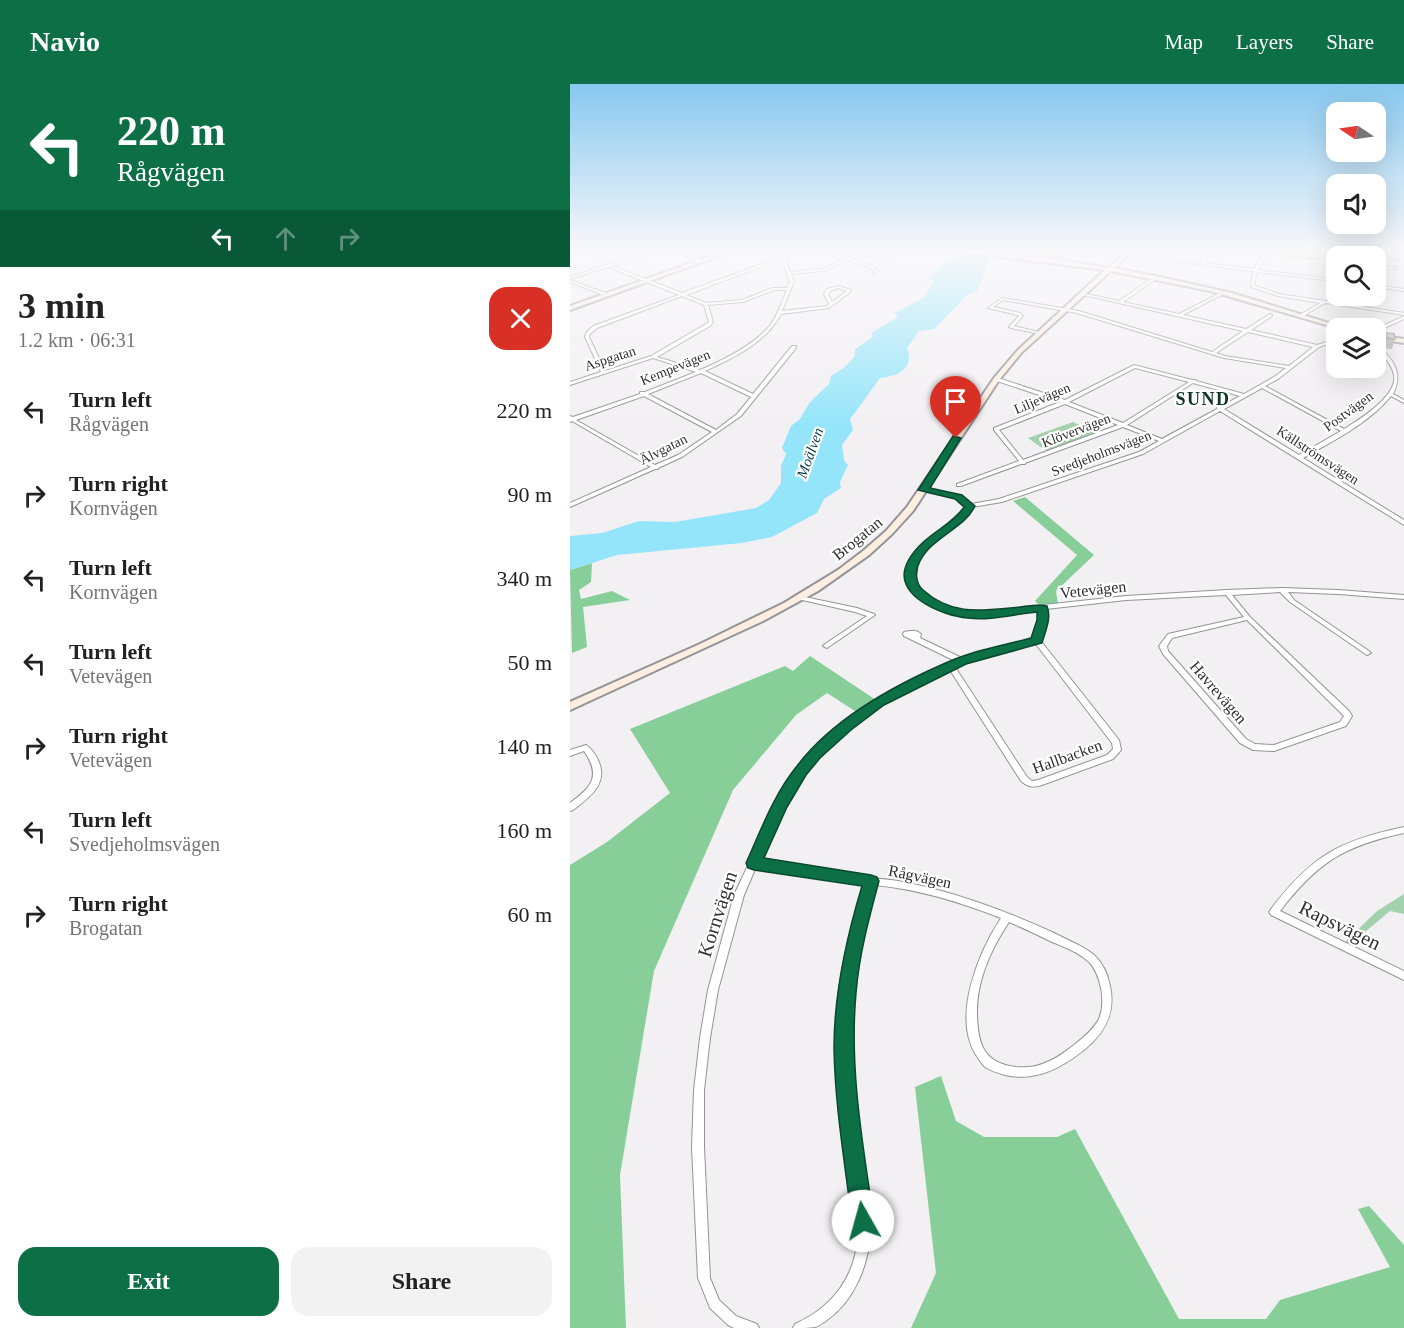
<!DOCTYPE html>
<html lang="en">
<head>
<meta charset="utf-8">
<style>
  :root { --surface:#fff; --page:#f2f2f2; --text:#222; --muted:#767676; --accent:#0c6f46 }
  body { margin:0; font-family:"Times New Roman",serif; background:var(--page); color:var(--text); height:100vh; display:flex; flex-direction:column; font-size:22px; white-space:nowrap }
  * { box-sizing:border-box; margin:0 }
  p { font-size:20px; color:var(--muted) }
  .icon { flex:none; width:33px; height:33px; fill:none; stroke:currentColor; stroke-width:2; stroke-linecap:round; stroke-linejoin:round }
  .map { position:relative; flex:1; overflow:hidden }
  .side { display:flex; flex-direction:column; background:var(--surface); width:570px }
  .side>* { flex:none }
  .guide { background:#0c6f46; color:#fff; overflow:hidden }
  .needle { width:39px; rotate:283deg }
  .controls { position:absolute; left:756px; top:18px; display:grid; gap:12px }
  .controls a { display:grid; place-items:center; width:60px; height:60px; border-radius:12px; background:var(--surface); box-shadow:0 6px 24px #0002; font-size:30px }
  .pin { position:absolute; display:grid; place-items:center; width:51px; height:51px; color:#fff; margin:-62px -26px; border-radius:50% 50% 50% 0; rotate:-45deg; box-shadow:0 0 6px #0007 }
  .pin .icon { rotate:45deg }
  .me { position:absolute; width:66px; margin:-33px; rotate:353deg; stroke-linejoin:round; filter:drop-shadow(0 0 4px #0008) }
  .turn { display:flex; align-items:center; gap:21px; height:126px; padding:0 18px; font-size:27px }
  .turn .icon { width:78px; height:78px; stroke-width:2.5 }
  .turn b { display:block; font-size:42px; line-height:51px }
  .lanes { display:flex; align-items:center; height:57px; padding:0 18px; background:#0003; justify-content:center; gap:30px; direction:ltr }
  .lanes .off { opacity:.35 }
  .round { display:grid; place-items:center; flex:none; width:63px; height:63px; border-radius:18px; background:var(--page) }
  .overview { display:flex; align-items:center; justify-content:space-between; height:102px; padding:0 18px }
  h1 { font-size:36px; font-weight:700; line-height:45px }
  .button { display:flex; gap:12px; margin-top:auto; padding:12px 18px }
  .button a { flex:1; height:69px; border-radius:18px; background:var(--accent); color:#fff; font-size:24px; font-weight:700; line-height:69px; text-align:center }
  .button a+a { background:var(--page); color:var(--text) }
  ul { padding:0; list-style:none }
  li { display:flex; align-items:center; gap:18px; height:84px; padding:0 18px }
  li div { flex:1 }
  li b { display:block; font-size:22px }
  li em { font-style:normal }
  header { display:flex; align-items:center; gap:36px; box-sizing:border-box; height:84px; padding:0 30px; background:var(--accent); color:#fff }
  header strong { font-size:28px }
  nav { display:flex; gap:33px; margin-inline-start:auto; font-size:21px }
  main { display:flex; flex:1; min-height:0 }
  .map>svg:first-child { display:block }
</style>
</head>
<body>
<header>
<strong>Navio</strong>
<nav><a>Map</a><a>Layers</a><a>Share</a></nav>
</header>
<main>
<section class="side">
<div class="guide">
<div class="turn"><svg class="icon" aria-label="left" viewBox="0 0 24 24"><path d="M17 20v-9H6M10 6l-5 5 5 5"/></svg><div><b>220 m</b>Rågvägen</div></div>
<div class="lanes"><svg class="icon" aria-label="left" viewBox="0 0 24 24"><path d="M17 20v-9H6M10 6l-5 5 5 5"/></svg><svg class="icon off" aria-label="ahead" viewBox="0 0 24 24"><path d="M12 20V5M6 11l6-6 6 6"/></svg><svg class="icon off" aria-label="right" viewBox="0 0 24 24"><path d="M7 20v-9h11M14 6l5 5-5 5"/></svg></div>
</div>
<div class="overview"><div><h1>3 min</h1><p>1.2 km · 06:31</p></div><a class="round" style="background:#d93025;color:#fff"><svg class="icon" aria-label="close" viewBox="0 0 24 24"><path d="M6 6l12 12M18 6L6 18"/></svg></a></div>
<ul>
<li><svg class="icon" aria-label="left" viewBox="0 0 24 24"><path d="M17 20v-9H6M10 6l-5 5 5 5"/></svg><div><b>Turn left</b><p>Rågvägen</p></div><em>220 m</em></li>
<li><svg class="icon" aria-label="right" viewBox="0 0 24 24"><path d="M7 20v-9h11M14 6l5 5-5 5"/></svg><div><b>Turn right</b><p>Kornvägen</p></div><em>90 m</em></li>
<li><svg class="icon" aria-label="left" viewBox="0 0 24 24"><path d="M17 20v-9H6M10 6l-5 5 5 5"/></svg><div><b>Turn left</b><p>Kornvägen</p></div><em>340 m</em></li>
<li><svg class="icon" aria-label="left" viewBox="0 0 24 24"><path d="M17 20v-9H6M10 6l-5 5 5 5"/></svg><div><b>Turn left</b><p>Vetevägen</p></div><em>50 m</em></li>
<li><svg class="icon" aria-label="right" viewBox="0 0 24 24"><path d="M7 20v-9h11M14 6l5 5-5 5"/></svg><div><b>Turn right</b><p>Vetevägen</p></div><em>140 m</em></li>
<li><svg class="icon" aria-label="left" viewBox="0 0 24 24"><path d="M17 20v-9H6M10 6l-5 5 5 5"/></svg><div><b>Turn left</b><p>Svedjeholmsvägen</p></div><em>160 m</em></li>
<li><svg class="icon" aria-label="right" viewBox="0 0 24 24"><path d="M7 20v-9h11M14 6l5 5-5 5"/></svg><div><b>Turn right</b><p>Brogatan</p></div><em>60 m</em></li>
</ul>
<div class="button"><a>Exit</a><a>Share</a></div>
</section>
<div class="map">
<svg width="834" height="1244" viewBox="0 0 834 1244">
  <rect width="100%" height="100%" fill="#f2f0f3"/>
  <path fill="#a3d1ad" d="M503,338L529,350L479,369L458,354Z
    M834,810V830L820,827L776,864L771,862L807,827Z"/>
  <path fill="#87ce99" d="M443,165H491L487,171L496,172L490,175L433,169Z
    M698,165H831L830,177L806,176V172H766V176C751,176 704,178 698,165Z
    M455,413L524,471L486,507L488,520L471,523L465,517L507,471L443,417Z
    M22,479L21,498L9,506L11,515L42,507L60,516L13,523L17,563L2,569L0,486Z
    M240,572L309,618L291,631L257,609L226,631L163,706L84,887L50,1091L56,1244H0V781L37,758L100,709L60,645L215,582L223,587Z
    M371,992L386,1037L414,1053H487L505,1045L609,1235H696L710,1216L820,1183L788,1125L799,1122L834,1161V1244H341L366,1189L345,1003Z"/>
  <path fill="#95e5fa" d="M398,165H443L420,175L407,207L398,210L364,245L349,247L337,264C345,285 327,292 310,294C300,307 291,321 280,335L283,346L272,361L274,376L278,381L270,398L271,404L254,415L247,429L202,453L172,459L47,471L0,486V452L32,449L69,437L105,438L186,424L199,416L211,399V382L216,370L212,364L221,342L230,335L240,318L259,300L261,292L275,283L285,272V265L303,253L301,249L328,233L325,229L353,214L364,197L358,195L366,185Z"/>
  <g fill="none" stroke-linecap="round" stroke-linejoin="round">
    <defs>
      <path id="street" d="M11,165L10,166L0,168V166Z
        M11,165H16L39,180L86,165H93L42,182L112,209L211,173L208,165H212L214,172L217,173L215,174L220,188L252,185L274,176L240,165H247L276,174L298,169L323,172L321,173L298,171L280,175L300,181L308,187L305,190L303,189L304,187L298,183L277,177L253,187L221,190L224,198L212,227L257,222L259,220L254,210L257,205L268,202L281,206L279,209L259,224L211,230C196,259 163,274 135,287L183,310L222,262H226V264L171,332L112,373L88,384V385H85L0,423V419L81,383L2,337L0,338V332L3,333L70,310V308H75L126,288L83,274L0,301V298L31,288L15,253L16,249L23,242L109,211L38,183L0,195V193L36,181ZM212,175L220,198L217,204H202L172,216L136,219L116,211ZM268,204L277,207L262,218L258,210L260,207ZM204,206H217C212,218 208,230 201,240C186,260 153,276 130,286L87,273L140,242L143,238L138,221L173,218ZM112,212L134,221L139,238L136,240L81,272L35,287L19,253L20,250L27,244ZM131,289L181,313L167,330L146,346L78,310ZM74,312L142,348L108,371L85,381L6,336Z
        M99,165H106L134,177L131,178Z
        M638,165H642L635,179L684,185L691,172L674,165H681L693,170L695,165H699L688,186L764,195L760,180L766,179V181H764C767,193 767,205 765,217L763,218L834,229V231L756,219L753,220L732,233L730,232V231L750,219L708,212L681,203L683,187L553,171L555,170L631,179ZM687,188L764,197L761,216L756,217L709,210L684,201Z
        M806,182L825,183L827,184L825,185L806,184Z
        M584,193L587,194L553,218L609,230L652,208L654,209L653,210L613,231L676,245L700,230L702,231V232L681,246L747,261L766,255V257L749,263L708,295L695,302L774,345C789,336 828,312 824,291C822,280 813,272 806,264V261H808C823,276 834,289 823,310L834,316V319L821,312C798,340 763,357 733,374L834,436V441L650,327L573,370L432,418L402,423L399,429L365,455L352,469L346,479L343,492L347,504L361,517L399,529L556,512L657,506L712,504L768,506L834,511V515L768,510L718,508L724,516L799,567L801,569L797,571L720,518L710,508L662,511L680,533L779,627L782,632L776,642L704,667L683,666L670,659L593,570L589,562L598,550L674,533L656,511L556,516L476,525V536L470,550V556L549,656L551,666L543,675L472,701C463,704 458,703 451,697L380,586L312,620L264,657L233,689L220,710L189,776C224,782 258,788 293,793C306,795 320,795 333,798C385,808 436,827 484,849C497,856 512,861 524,871C533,879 538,891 540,902C546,929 535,949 514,966C491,984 466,998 435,991C429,989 420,987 414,982C411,979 409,975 406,971C382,933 408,869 431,834C390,818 348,805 304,801C290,854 279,908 279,963C279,1000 284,1036 290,1072C294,1097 301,1123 300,1149C299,1181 284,1217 257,1236C253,1239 249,1242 245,1243C239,1244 230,1244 223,1244L225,1240C263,1223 287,1191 288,1148C289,1119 281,1090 277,1062C272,1029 268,996 269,962C270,907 281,854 296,801L186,783L174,811L148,906L140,954L134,1006V1063L140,1194L149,1216L166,1232L187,1240L189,1244H164L158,1241L140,1224L128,1194L122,1063L124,1006L130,954L138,906L164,811L212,709L227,685L258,653L306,616L385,577L334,552L333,550L334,548C340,547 346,545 351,550L350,554L392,574L464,555V550L470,536V525L399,533L357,519L342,506L337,492L340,479L347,468L361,453L395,427L397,422L386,414L351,407V405L390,412L401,420L429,415L569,368L589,357L553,343L455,379V380H451L391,402H387V400L449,377L424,346V344L490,318L424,296V294H428L495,316L564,281L622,296H626V297L674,310L704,293L716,284L654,274L507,229L433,216L423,223L450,229L453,232L444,242L473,249L471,250L441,244L439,243L449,232L448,231L418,224L432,214L509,227L642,268L673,247L509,210L511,209L549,217ZM678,248L743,263L719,282L655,272L646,269ZM565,284L619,298L553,339L499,318ZM623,299L670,312L650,323H647V325L592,355L557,341ZM692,304L771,347L729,371L654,325ZM495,320L548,341L453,376L429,346ZM677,536L773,631L774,632L770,638L704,661L685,660L676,655L598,567L597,562L602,554ZM465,559L542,659L543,665L537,671L468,696L462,697L457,693L385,583L394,579ZM439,838C453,844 466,850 480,857C494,863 509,868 520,879C526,886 529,895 531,904C533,914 533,925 529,935C523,946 513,954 504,961C495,968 487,974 477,978C467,983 456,984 446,983C414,979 408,961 407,931C406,898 421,865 439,838Z
        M0,196L38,210L39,211L36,212L0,198Z
        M806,201L834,205V207L806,203Z
        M834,232V235L810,246L806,245Z
        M230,512L287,524L304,530L305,531L257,564L253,562L255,560L297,532L285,528L228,515L227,514Z
        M16,661C21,664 25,670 28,676C39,699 20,713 3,726L0,727V719C21,703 32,693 14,667L0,672V666Z
        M834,743V749C774,762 748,778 710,827L834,887V896L701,831L699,828L701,825C742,772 768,757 834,743Z"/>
      <path id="secondary" d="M160,165H168L0,226V222Z
        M365,165C422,165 481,174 538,184L555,169L557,172L544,184L590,193L662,209L775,244H767L640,207L541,187L452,268L429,296L343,427L322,450L299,471L248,507L193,537L0,626V618L130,560L214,519L268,486L293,467L316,447L337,423L424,294L448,266L535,186Z
        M806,251L834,255V259L806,255Z"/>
    </defs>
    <use href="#street" stroke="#959395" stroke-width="2"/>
    <use href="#secondary" stroke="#959395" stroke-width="4"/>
    <use href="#street" fill="#fff" fill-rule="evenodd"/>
    <use href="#secondary" fill="#fceee1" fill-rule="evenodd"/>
  </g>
  <path fill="#adabae" d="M260,165H278L270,168Z
    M816,249L825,255L822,265L814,264L813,258Z"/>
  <path fill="#8d8b8d" d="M270,165H278L270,168Z"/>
  <path fill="#c9c7ca" stroke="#8d8b8d" stroke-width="1.5" d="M816,249L824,250L825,255L817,254Z"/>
  <linearGradient id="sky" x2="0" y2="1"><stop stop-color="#87c8ef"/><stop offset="0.49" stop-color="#f9f8fa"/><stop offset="1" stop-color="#f9f8fa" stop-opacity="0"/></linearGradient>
  <rect width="834" height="340" fill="url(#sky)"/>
  <path fill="#0c6f46" stroke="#08482e" stroke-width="1.5" d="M383,352L391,354L360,404L392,411L405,422C395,444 362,453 350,477C345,486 345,499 353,506C383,533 414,526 450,523C459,522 469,520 477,522C482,534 475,548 472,559L396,580L314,621L281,646L250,674L236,691L217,723L194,774L301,791L307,793L309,797C299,834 289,871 286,909C279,985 293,1062 304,1137L301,1144L293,1147L285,1144L282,1137C275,1080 265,1022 264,964C264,909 276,855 292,802L184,786L178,784L176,779C191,746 204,710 227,682C264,633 330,598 385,575C409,565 436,561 461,554L467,536V528C445,530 420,537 398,534C372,532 320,511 338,477C353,450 381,443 394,423L385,415L348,406Z"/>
  <g text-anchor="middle" stroke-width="4.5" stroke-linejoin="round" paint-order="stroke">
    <g font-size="14" fill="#302f31" stroke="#fff">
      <text transform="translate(40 274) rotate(-18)" y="5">Aspgatan</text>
      <text transform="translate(105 283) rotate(-22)" y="5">Kempevägen</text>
      <text transform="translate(472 314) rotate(-23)" y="5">Liljevägen</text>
      <text transform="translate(778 327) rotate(-36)" y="5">Postvägen</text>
      <text transform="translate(506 346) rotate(-21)" y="5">Klövervägen</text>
      <text transform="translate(93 365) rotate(-27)" y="5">Älvgatan</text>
      <text transform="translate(531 369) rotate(-21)" y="5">Svedjeholmsvägen</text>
      <text transform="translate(748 371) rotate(33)" y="5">Källströmsvägen</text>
    </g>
    <g font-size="15" font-style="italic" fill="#10414b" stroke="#fff">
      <text transform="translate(240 369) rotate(-70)" y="5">Moälven</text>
    </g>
    <g font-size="16" fill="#302f31" stroke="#fff">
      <text transform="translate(287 454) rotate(-39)" y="6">Brogatan</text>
      <text transform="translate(523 505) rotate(-6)" y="6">Vetevägen</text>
      <text transform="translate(649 608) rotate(49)" y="6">Havrevägen</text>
      <text transform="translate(497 672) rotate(-20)" y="6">Hallbacken</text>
      <text transform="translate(350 792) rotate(12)" y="6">Rågvägen</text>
    </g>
    <g font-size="18" font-weight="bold" letter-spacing="1.5" fill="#0b3622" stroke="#fff">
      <text x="633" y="321">SUND</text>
    </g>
    <g font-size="20" fill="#302f31" stroke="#fff">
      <text transform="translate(147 830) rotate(-72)" y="7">Kornvägen</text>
      <text transform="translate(770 841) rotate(26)" y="7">Rapsvägen</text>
    </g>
  </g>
</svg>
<div class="controls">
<a><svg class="needle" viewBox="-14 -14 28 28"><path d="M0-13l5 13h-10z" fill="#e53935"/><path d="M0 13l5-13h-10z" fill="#767676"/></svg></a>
<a><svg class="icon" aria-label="sound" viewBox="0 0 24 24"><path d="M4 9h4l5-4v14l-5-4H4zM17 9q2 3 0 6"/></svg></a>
<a><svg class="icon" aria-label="search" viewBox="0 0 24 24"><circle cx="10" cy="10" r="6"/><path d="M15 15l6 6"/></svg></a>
<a><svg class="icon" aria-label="layers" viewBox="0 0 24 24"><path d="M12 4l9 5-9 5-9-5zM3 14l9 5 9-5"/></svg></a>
</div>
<div class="pin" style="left:386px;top:354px;background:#d93025"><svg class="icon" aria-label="arrive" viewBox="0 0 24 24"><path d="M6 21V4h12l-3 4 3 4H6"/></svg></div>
<svg class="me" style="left:293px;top:1137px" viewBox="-20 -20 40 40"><circle r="19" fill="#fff"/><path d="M0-13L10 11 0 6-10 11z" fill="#0c6f46"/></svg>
</div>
</main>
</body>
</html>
